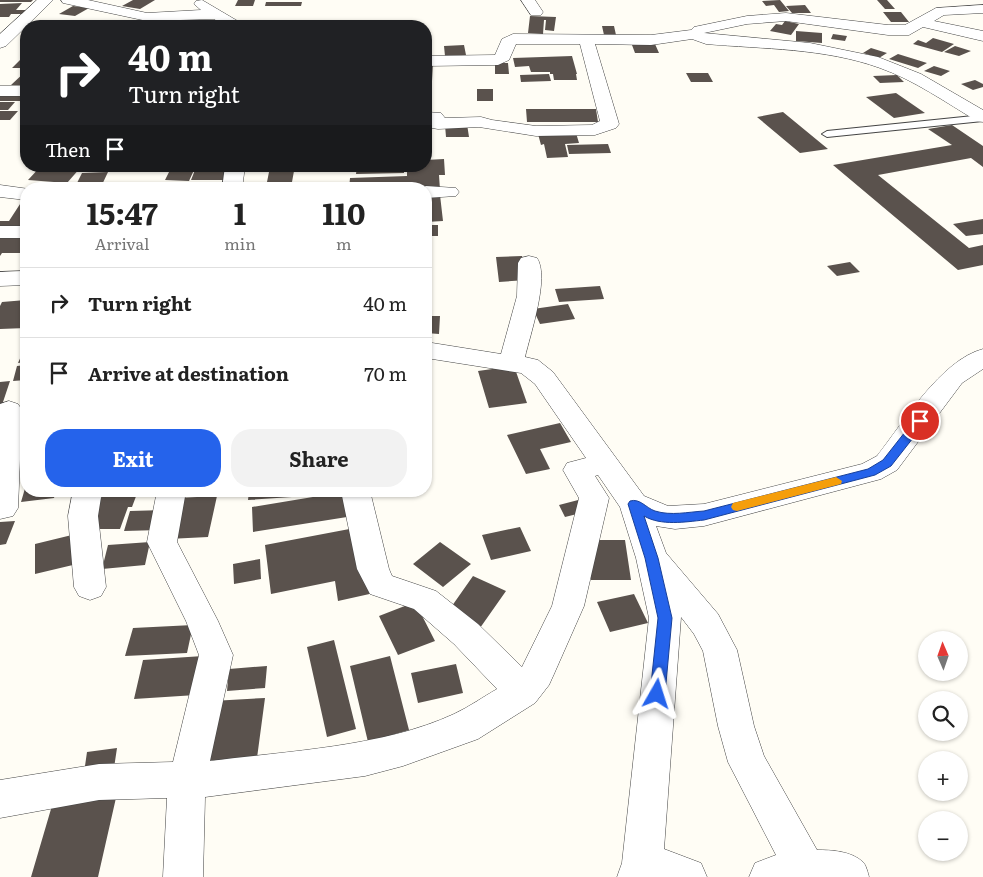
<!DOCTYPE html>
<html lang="en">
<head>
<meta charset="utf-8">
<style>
  :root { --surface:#fff; --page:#f2f2f2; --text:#222; --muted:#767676; --line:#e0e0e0; --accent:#2563eb }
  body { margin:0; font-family:Literata,serif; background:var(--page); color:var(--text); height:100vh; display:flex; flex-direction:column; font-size:19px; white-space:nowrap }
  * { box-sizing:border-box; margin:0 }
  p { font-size:16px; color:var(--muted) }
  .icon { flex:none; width:28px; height:28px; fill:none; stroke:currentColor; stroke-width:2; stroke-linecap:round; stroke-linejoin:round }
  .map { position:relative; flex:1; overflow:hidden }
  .panel { position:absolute; left:20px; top:182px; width:412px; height:315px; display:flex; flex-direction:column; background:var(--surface); border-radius:20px; box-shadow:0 1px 4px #0004 }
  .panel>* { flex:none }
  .guide { position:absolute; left:20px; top:20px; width:412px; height:152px; border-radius:20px; box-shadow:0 1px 4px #0004; background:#202124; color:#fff; overflow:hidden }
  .needle { width:32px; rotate:358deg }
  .tools { position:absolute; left:918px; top:631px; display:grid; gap:10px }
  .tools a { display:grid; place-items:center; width:50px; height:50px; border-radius:50%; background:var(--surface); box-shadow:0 1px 4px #0004; font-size:25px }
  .pin { position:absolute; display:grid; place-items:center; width:42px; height:42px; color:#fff; margin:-21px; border:2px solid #fff; border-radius:50%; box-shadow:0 1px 5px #0007 }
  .me { position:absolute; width:55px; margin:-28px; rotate:6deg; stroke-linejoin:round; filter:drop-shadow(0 0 4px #0008) }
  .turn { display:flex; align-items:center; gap:18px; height:105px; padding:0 25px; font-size:22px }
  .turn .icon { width:65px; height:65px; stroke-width:2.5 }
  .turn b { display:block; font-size:35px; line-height:42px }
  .then { display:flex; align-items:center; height:48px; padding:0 25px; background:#0003; gap:10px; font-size:19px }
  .eta { display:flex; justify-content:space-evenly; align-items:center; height:85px; text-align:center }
  .eta b { font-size:30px; font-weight:700; line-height:35px }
  .cta { display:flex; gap:10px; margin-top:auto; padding:10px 25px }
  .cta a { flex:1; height:58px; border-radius:20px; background:var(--accent); color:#fff; font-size:20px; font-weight:700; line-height:58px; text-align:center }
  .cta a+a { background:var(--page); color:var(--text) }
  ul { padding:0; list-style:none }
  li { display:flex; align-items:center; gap:15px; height:70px; padding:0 25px; border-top:1px solid var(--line) }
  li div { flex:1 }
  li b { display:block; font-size:19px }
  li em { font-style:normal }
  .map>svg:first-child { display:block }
</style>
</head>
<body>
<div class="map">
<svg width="983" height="877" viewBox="0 0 983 877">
  <rect width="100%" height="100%" fill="#fffdf5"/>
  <path fill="#5a524d" d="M0,0H33L31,2H0Z
    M133,0H155L140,9L122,6Z
    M238,0H255L253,6H235Z
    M780,0L789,11L779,12L774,5L766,6L762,1Z
    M877,0H887L895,9H885Z
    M266,2H302L301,6H265Z
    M22,3L16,10H27L23,14H11L9,17H0V4Z
    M805,5L811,13H792L786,6Z
    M73,6L89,8L75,16L59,14Z
    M883,12H901L909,22H891Z
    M201,16L199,23L164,26L168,17Z
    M530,16L556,17L554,31L545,30L546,20H544L543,34L528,33Z
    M141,19H164L159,26H136Z
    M279,20H297L295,26H276Z
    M785,21L799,24L791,35L770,31L776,24L782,25Z
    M602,26H614L616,35H604Z
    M796,31L822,33V43L796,41Z
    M833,34L847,36L845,41L831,39Z
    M933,38L954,44L942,52L913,44L918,40L926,43Z
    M655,44L659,53H635L632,45Z
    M464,45L466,55L445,56L444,46Z
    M955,46L971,51L959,56L944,52Z
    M871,48L887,53L879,58L863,53Z
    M898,54L927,63L918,68L889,59Z
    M572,56L577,74H568H576L577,80H554L553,74H550V72H531L529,66L515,67L513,58Z
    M23,57H26V68H12Z
    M426,63H433L432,81H426Z
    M495,63H508L509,74H495Z
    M934,66L950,71L941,76L924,71Z
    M26,71V85H11Z
    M686,73H708L713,82H691Z
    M549,74L551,81L521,82L520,75Z
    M897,75L904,82L880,83L873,76Z
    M975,80L983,84V87L973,90L961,84Z
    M477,89H493V101H477Z
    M0,93H26L20,101H0Z
    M896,93L925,113L894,118L866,97Z
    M0,102H15L8,110H0Z
    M526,109H596L598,122H527Z
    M0,111H18L10,120H0Z
    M783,112L828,149L800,153L757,117Z
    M467,124L469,137H446L445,125Z
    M952,125L983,146V167L971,158L878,175L969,248L983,245V265L958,270L833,165L952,145L928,129Z
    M576,133L579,143L565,144L568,157L547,158L544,144L541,145L538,134Z
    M608,144L611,153L569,154L567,145Z
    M444,159L445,175H439L440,190L349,189L350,178L407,176V166H426V160Z
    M41,166H73L81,167L67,183L28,180Z
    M357,166H404V173L356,174Z
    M170,170H194L189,181L165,180Z
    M195,170H230L226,180H191Z
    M294,171L292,182H267L269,172Z
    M108,172L100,189H74L82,173Z
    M440,195L443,221L426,222V196Z
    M22,201H26V230H0V221H9Z
    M983,219V234L966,236L953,224Z
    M426,225H438V236H426Z
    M26,235V253H2L0,256V236Z
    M522,256L527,280L499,282L496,257Z
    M850,262L860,272L837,276L827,266Z
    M600,286L604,299L559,302L555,289Z
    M26,300V328L0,329V306L2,302Z
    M568,304L575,319L540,324L533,309Z
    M426,316H440L439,334L426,333Z
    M26,345V362L18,363Z
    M26,365V380L13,381L17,366Z
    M514,366L527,403L489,408L478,371Z
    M10,381L2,405L0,406V382Z
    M560,423L571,442L540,449L550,469L526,474L507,435Z
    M25,429L26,454L21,455Z
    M26,485V491H56L54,498L21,502Z
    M104,491H138L132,507H128L120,529H88Z
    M249,491H307V496L248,500Z
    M343,492L347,517L253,532L252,507Z
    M217,496L208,537L168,539L177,498Z
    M582,499L589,511L565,517L559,505Z
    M165,510L160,530L124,531L130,511Z
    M15,521L6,544L0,545V522Z
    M360,527L374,593L338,601L335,581L271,594L265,545Z
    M520,527L531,551L491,560L482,535Z
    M76,534L77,564L35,574V544Z
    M587,540H625L631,580H591Z
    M150,542L145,565L102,569L108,545Z
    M440,542L471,564L443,587L413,564Z
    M260,559L261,579L234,584L233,564Z
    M473,576L506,591L480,628L447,613Z
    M634,594L648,623L610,632L597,602Z
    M415,602L435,641L398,655L379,616Z
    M193,625L187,653L125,656L133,628Z
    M334,640L356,729L327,737L307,647Z
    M203,656L196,695L134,699L143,660Z
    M390,656L409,730L368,742L350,666Z
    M456,664L463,693L418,703L411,673Z
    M267,666L265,688L227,691L229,669Z
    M265,698L257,758L201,761L212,701Z
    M117,748L114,768L84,773L87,752Z
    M118,789L98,877H31L56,792Z"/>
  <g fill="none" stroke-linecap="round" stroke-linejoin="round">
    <defs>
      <path id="service" d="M983,115V121L827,137L822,134L827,131Z"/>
      <path id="minor" d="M37,0H53L6,46L0,48V34Z
        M61,0H88L147,13L201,10L194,4L196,1L202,0L241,23L244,26H226L214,19L147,21L63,3Z
        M521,0H535L543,12L541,15H531Z
        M983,5V13L944,15L934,21L983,31V41L923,27L909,35H888L786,21L747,24L704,33L810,43L878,57L921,74L983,110V122L977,121C945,102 914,80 880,68C825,48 763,49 706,44L692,39L651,45L595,44L619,124L616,128L595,135L536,136L479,127L438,129L432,128L426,122V112L441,113L445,118L481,117L492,120L536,126L592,125L600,121L580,44H516L509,60L498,65L426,66V56L495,55L502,39L513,34L651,35L691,30L694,27L747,16L786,13L888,25H905L936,8Z
        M0,86H26V96H0Z
        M225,166H245L242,189H222Z
        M0,185L29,189H26V200L0,197Z
        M426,186L456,188L459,192L456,196L426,198V189H418Z
        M0,226H26V238H0Z
        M529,256L537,258C550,277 530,335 525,357L538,360L553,372L644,496L668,506L704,504L862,464L877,456C903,423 941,360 983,349V369L962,383L897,470L881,479L704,526L675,529L656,526L666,553L718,614L737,650L754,726L764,756L817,850C832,850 851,851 863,862C866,865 868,873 869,877H749L755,863L776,855L728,762L718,726L703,651L694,634L681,617L664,849L701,863L707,877H617L622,863L649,618L636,558L620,507L598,475L595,476L609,498L584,606L554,674L549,685L535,703L478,739L403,766L365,776L205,797L203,877H163L167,798L99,800L0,818V780L99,764L173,762L199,655L186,621L147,542L157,491H186L177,542L218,621L233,655L210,761C287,751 383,747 454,714C469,707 483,697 497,689L454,644L414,609L370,594L357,569L341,491H370L389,569L392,576L436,591L478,624L522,667L552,606L579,498L563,470L567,463L586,458L535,384L521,373L426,358V342L501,354L517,296L518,263L521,258Z
        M26,271V285L0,286V272Z
        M9,401L18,404L22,410L18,508L13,516L0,519V404Z
        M73,491H102L98,516L106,587L101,596L90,600L79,596L74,587L68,516Z"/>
    </defs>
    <use href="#service" stroke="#444" stroke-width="2"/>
    <use href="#minor" stroke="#444" stroke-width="1"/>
    <use href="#service" fill="#fff" fill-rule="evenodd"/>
    <use href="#minor" fill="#fff" fill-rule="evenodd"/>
  </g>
  <path fill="#2563eb" stroke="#184099" d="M920,417L924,418L925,421L924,424L891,466L875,475L704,520C685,522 661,526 644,516L658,558L672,618L665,694L663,698L657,700L652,698L650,694L658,618L645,558L628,504L630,501C640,498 646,508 655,511C671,516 688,512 704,511L868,469L883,460L916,418Z"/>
  <path fill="#f59e0b" d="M836,477L842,481L841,484L737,511L733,510L731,507L733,503L737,502Z"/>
</svg>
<div class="tools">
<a><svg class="needle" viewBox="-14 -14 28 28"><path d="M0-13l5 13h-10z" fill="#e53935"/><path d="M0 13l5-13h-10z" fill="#767676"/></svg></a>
<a><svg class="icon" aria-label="search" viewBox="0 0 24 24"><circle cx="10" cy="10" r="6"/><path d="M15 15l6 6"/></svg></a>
<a>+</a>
<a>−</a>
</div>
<div class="pin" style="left:920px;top:421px;background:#d93025"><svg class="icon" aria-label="arrive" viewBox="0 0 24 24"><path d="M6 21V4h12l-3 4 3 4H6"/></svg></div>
<svg class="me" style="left:657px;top:694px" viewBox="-20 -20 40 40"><path d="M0-17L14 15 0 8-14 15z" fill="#2563eb" stroke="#fff" stroke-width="4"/></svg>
<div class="guide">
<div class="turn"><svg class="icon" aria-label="right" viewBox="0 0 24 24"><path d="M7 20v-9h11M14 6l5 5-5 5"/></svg><div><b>40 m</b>Turn right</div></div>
<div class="then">Then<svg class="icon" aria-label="arrive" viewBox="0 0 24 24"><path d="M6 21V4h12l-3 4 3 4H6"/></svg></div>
</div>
<section class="panel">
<div class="eta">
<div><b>15:47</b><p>Arrival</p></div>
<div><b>1</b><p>min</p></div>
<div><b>110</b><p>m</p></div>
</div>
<ul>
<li><svg class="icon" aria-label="right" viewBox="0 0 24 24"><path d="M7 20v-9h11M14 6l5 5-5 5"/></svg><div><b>Turn right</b></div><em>40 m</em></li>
<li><svg class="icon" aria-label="arrive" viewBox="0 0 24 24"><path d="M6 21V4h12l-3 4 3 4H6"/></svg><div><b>Arrive at destination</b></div><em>70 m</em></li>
</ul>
<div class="cta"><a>Exit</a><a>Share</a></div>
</section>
</div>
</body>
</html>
